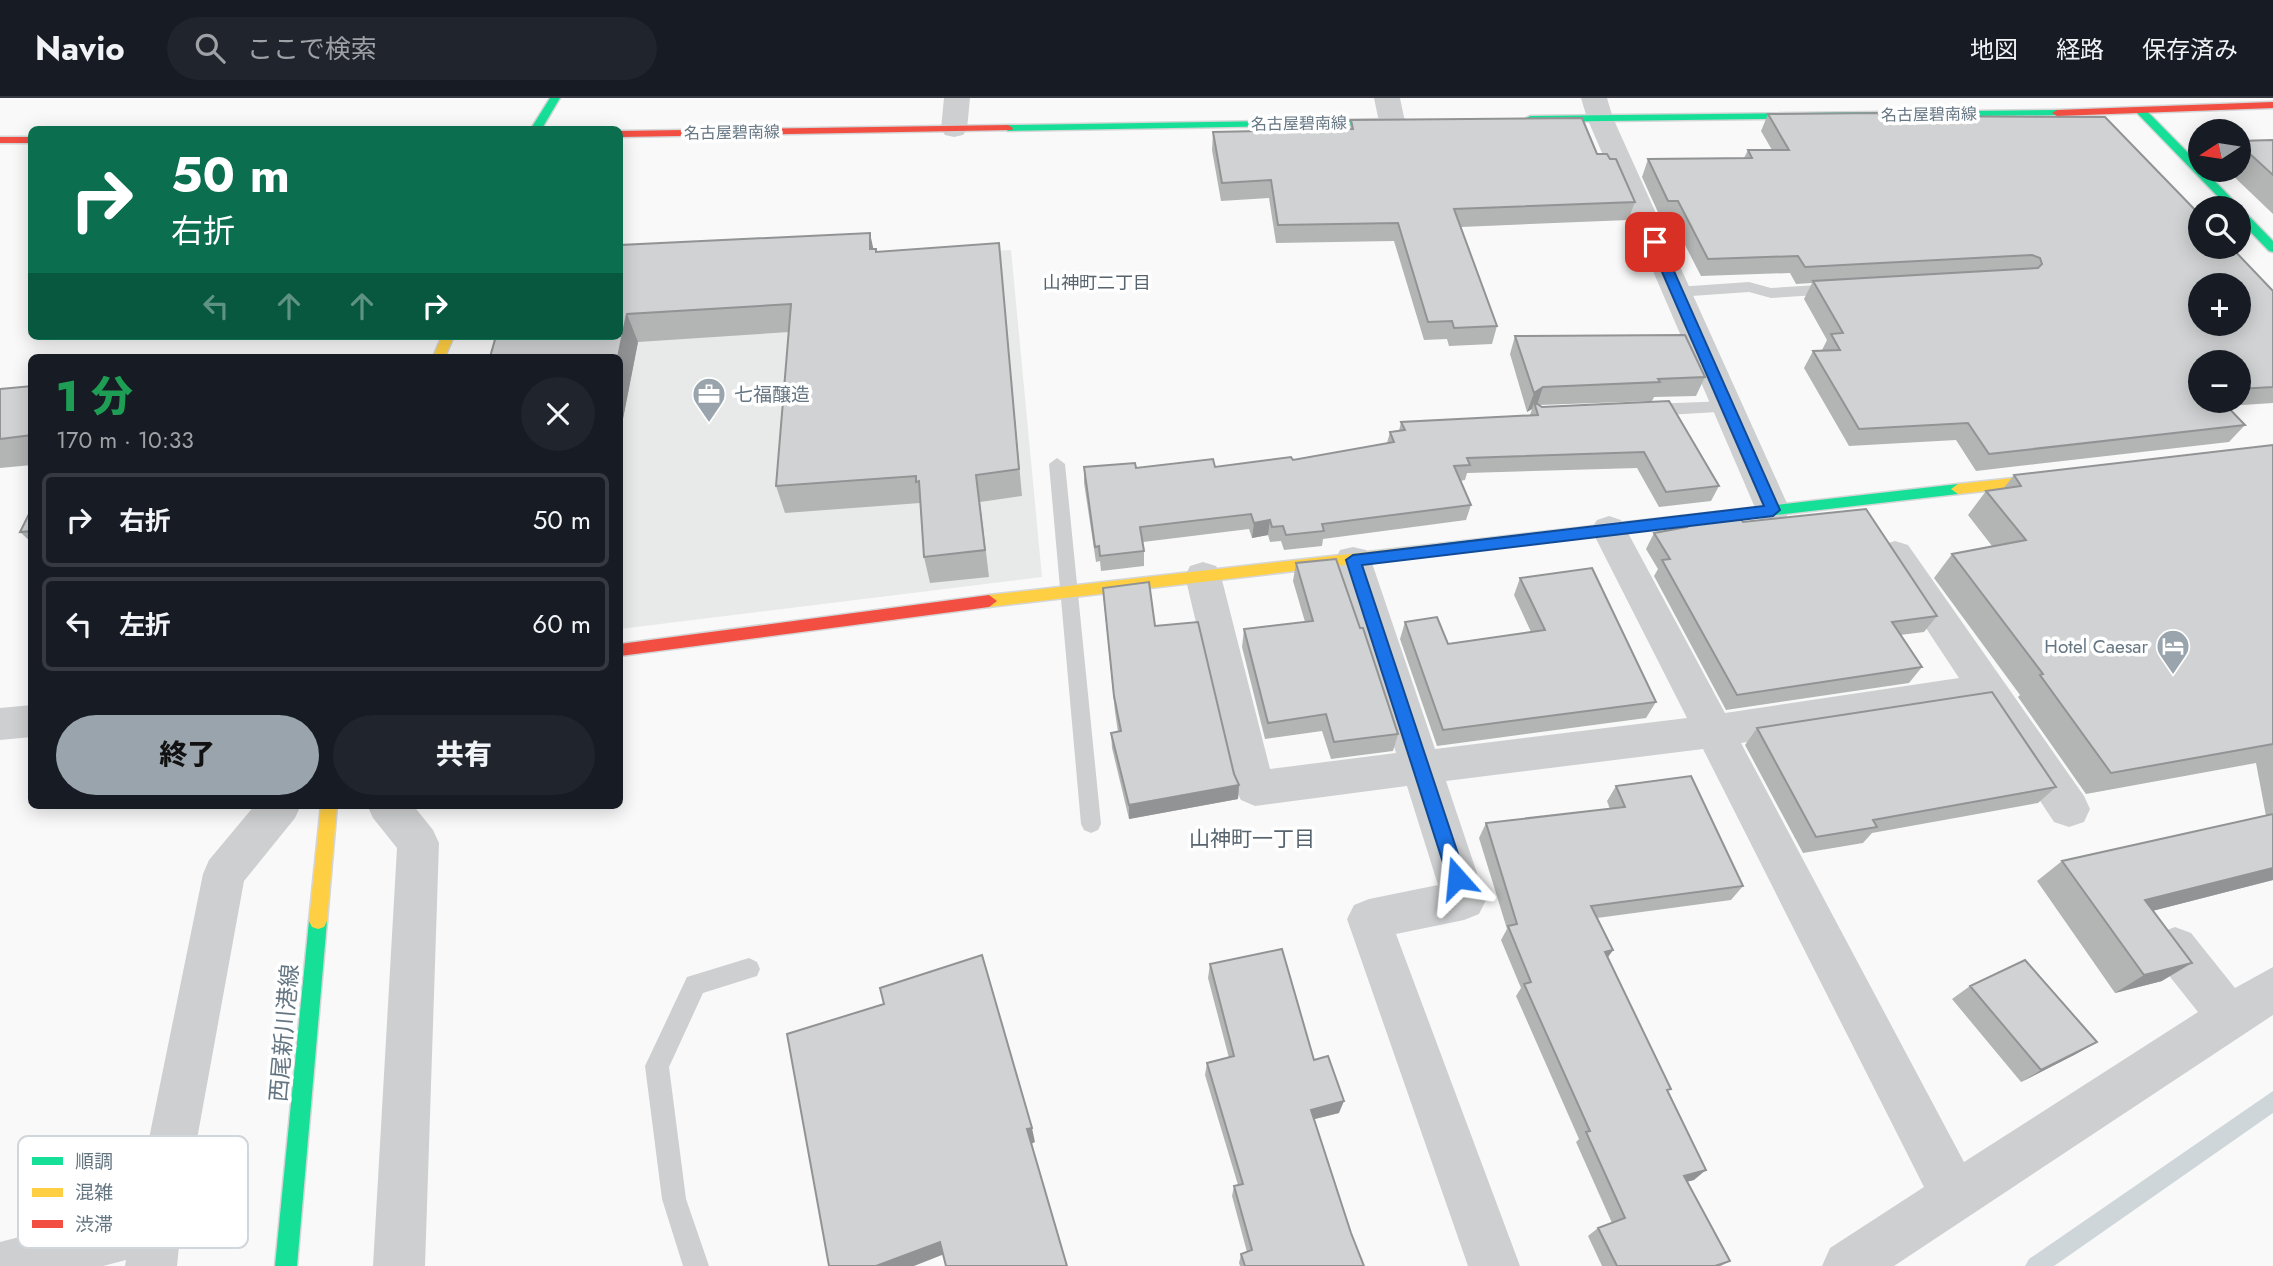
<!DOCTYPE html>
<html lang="ja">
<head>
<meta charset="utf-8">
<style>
  :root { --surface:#171b24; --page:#20242c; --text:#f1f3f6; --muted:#9ea1a6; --line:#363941; --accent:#99a4ac }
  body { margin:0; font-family:Jost,"Noto Sans JP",sans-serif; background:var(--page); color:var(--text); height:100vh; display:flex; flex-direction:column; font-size:26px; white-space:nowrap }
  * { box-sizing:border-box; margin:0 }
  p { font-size:23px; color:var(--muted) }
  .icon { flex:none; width:38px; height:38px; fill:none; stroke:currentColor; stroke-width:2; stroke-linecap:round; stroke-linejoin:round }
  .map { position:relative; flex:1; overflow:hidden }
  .panel { position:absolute; left:28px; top:256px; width:595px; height:455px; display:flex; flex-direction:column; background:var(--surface); border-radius:10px; box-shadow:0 4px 18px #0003 }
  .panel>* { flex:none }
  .hud { position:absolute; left:28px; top:28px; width:595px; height:214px; border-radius:10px; box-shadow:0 4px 18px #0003; background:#0b6e4f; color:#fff; overflow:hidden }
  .needle { width:46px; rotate:258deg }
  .buttons { position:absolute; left:2188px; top:21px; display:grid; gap:14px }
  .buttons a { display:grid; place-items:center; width:63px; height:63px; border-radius:50%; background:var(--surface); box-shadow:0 4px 18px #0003; font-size:35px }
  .pin { position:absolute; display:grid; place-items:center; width:60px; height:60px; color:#fff; margin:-30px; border-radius:14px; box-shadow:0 4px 10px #0006 }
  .me { position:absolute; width:77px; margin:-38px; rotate:342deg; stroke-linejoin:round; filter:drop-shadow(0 0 5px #0008) }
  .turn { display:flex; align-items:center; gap:24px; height:147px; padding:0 28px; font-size:32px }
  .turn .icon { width:91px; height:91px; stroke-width:2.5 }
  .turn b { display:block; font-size:49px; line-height:60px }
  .lanes { display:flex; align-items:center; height:66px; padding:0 28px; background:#0003; justify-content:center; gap:35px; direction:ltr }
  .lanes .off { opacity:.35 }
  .round { display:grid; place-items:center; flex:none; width:74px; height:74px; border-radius:37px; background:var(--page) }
  .overview { display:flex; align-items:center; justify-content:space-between; height:119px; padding:0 28px }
  h1 { font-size:42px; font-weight:800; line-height:52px; color:#1e9e55 }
  .button { display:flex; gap:14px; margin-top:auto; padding:14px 28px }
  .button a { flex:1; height:80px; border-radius:42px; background:var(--accent); color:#111; font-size:28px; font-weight:800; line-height:80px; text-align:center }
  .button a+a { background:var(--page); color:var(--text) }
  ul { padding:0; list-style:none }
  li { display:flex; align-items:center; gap:21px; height:94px; margin:0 14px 10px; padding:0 14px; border:4px solid var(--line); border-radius:10px }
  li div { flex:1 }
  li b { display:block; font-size:26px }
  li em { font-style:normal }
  header { display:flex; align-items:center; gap:42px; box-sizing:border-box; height:98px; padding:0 35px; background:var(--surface); border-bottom:2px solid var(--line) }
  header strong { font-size:33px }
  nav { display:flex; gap:38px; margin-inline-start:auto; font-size:24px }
  .search { width:490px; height:63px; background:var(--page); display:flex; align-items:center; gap:18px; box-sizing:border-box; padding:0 24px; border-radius:38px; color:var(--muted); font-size:26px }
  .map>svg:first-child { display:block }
</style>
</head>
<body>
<header>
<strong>Navio</strong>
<div class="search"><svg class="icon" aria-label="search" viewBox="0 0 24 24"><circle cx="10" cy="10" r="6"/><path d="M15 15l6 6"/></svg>ここで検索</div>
<nav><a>地図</a><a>経路</a><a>保存済み</a></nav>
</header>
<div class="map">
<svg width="2273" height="1168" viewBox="0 0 2273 1168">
  <rect width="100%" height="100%" fill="#f9f9f9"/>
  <path fill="#e8e9e9" d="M1011,152L1042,479L620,531V259H496L620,238V172Z"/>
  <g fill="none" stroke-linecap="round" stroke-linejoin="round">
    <path fill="#ced6d9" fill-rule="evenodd" d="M2273,993V1015L2054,1168H2025L2029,1161Z"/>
    <defs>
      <path id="fast" d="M550,0H560L541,32H530Z
        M2137,11H2145L2200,67V72H2204L2273,143V154L2269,153L2238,121V110H2229L2137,15Z
        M2057,12L2062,15L2061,17L1530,24L1525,21L1530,18Z
        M1403,21L1408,24L1407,26L1008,33L1003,30L1008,27Z
        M1958,386L1965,391L1958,396L1447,455L1440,450L1447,445Z
        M318,815L324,817L327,823L297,1168H275L309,823L312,817Z"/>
      <path id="slow" d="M442,238H454L445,259H433Z
        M2059,375L2066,380L2059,385L1958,396L1951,391L1958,386Z
        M1447,445L1454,450L1447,455L989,509L981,503L989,497Z
        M321,707H337L327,823L324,829L318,831L312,829L309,823Z"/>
      <path id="jam" d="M2273,4V10L2057,18L2052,15L2057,12Z
        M1008,27L1013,30L1012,32L620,39V33Z
        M0,39H32V45H0Z
        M989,497L997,503L989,509L620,558V546Z"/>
    </defs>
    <use href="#fast" stroke="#d5d6d7" stroke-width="3"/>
    <use href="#slow" stroke="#d5d6d7" stroke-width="3"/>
    <use href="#jam" stroke="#d5d6d7" stroke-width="3"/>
    <path fill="#cecfd0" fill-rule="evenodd" d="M1749,184L1771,190L1833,186L1840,191L1833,196L1771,200L1749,194L1677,199L1670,194L1677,189Z
      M1728,303L1736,309L1734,313L1650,318L1642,312L1650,306Z
      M1057,360L1065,366L1101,726L1098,732L1091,735L1084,732L1081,726L1049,366Z
      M749,860L757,864L760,871L757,878L703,895L669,969L686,1101L709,1168H683L662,1101L645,968L687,879Z"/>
    <path fill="#cecfd0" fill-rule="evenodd" d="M944,0H970L967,31L963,37L954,39L945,37L941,31Z
      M1374,0H1400L1405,24L1401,30L1392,32L1383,30L1379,24Z
      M1581,0H1607L1613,20L1790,412L1785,421L1773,425L1761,421L1756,412L1587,20Z
      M1609,418L1621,422L1725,615L1959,580L1877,456L1882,447L1895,443L1908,447L2084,698L2090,711L2084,724L2069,729L2054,724L1978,608L1741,645L1964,1064L2198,914L2159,865L2153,850L2159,835L2175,829L2191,835L2235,890L2273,869V917L1894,1168H1822L1830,1150L1924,1089L1703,651L1446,683L1486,802L1479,816L1464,822L1396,836L1520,1168H1468L1347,821L1354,807L1369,801L1438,787L1407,688L1255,708L1241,702L1235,690L1185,478L1190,468L1203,464L1216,468L1221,478L1270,671L1396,655L1335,462L1340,452L1353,449L1366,452L1371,462L1435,651L1687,620L1591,431L1597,422Z
      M32,607V639L0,642V610Z
      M255,707H301L295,720L244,783L181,1129L177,1168H125L126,1162L103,1168H0V1144L135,1109L203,776L209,762Z
      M367,707H413L433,732L439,745L425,1168H373L397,750L373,720Z"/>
    <use href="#fast" fill="#16e098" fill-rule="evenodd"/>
    <use href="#slow" fill="#ffcf43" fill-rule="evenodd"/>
    <use href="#jam" fill="#f24e42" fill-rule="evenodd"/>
  </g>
  <path fill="#b3b5b5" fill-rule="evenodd" d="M1768,16L1881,18L2273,193V305L2227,308L2245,327L2229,344L1976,373L1956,342L1849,348L1804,270L1813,253L1822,252L1827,242L1804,201L1812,185L1796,186L1790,175L1701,178L1671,120L1661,121L1642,79L1648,61L1744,60L1748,52H1772L1761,33ZM2238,264V303H2200Z
    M1351,22L1597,56L1635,104L1628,122L1461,129L1497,228L1492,246L1449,248L1447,241L1424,242L1394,143L1276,145L1269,100L1221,103L1212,52L1213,34L1350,31Z
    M2273,42V116L2227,72H2238V43Z
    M999,145L1022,398L980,404L989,479L930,485L924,459L920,405L785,415L776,388L789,234L638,244L620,336V147L873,151L877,154Z
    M1515,238L1705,279L1696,298L1654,299L1652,303L1539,307L1719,388L1711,403L1659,409L1637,370L1467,375L1465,382L1460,383L1471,407L1466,422L1323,441L1322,448L1284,452L1281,443L1270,444L1268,437L1252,440L1249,431L1143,444L1144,453V468L1101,473L1100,463L1096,464L1084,385V369L1136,370L1215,369L1293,362L1387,345L1390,334L1399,333L1401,324L1530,317L1532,311L1527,314L1510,256Z
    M32,288V367L0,370V291Z
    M2273,347V782L2152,813L2162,883L2115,895L2037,783L2062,763L2266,718L2256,665L2086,696L2018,599L2020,597L1934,480L1952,456L1992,448L1968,417L1986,393L2003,391L2014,377Z
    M32,410V445L20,434Z
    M1683,422L1743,424L1937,518L1924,534L1900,537L1922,569L1909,585L1726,612L1654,478L1658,471L1646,451L1654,435L1679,431Z
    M1296,465L1398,636L1393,653L1331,661L1322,633L1265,641L1242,549L1244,531L1305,524L1293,483Z
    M1520,480L1656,604L1646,620L1437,648L1400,541L1405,524L1448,546L1531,534L1514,497Z
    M1103,490L1155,528L1239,687L1238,701L1129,721L1112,650L1111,635L1118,634L1115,614L1104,505Z
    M1757,630L2056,689L2038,705L1872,735L1863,745L1803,755L1745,647Z
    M1616,688L1743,788L1731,802L1597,820L1613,852L1608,859L1668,994L1694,1082L1687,1083L1730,1163L1721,1168H1602L1588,1138L1598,1130L1612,1125L1576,1044L1579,1041L1516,898L1521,890L1501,842L1507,831L1479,740L1486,725L1610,711L1607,703Z
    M1210,866L1314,962L1339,1015L1314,1021L1351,1135L1364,1168H1240L1239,1165L1241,1156L1247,1154L1232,1098L1234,1088L1238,1087L1205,977L1207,965L1229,960L1208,880Z
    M1970,888L2097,944L2076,956L2021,984L1952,901Z"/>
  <path fill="#929394" d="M870,135L876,163L870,151Z
    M627,216L638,244L620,336V259H618Z
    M1543,289L1537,307L1534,304L1532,311L1527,314L1534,295Z
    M1270,422L1268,437L1252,440L1254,425Z
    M1239,687L1238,701L1129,721V707Z
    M2273,770V782L2117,822L2145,802Z
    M1613,852L1603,866L1605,854Z
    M2192,865L2162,883L2115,895L2144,877Z
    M2097,944L2076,956L2021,984L2041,972Z
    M1344,1003L1339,1015L1307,1023L1311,1012Z
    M1032,1030L1035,1044L1031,1046L1027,1031Z
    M1706,1072L1694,1082L1672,1088L1684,1078Z
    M940,1144L947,1155L914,1168H876Z"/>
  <path fill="#d0d2d3" stroke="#929394" stroke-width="2" fill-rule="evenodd" d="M1879,15L1881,18L2105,19L2200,117V149H2231L2273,193V289L2238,291V264H2200V303H2222L2245,327L1989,356L1968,325L1859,331L1813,253L1840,252L1831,236L1843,235L1813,183L2038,170L2042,166L2040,160L2032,157L1805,169L1798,158L1708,161L1678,103H1668L1648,61L1752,60L1748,52H1789L1768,16ZM2200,187H2238V226H2200Z
    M1582,20L1597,56H1607L1610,61H1616L1635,104L1454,111L1497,228L1454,230L1452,223L1428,224L1398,125L1278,127L1271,82L1222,85L1213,34L1353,31L1351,22Z
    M2273,42V77L2238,45V43Z
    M870,135V151H876V154L999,145L1019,371L976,377L985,452L924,459L919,383L916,384V378L776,388L791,206L627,216L618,259H490L496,238H620V147Z
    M1685,237L1705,279L1658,281L1660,284L1543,289L1534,295L1515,238Z
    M32,288V337L0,341V291Z
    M1669,303L1719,388L1666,394L1644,354L1467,360L1470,367L1454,368L1471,407L1322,426L1324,433L1286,437L1283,428L1272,429L1270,422L1254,425L1251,416L1140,429L1144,453L1100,458L1099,448L1095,449L1084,369L1135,365L1136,370L1213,361L1215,369L1291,359L1293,362L1394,344L1390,334L1405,332L1401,324L1538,317L1534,304L1542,309Z
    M2273,347V646L2111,675L2040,577L2043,576L1952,456L2026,442L1986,393L2021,388L2014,377Z
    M32,410V433L20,434Z
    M1866,411L1937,518L1892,524L1922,569L1737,597L1662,462L1670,461L1654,435L1687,429L1683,422L1737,416L1743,424Z
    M1336,461L1360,530H1363L1398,636L1334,644L1326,616L1268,625L1244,531L1313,523L1296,465Z
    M1592,470L1656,604L1443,632L1405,524L1437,519L1448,546L1545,532L1520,480Z
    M1149,484L1155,528L1198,524L1234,676L1239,687L1129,707L1111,635L1121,633L1114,598L1103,490Z
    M1992,594L2056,689L1873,722L1877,729L1816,739L1757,630Z
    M1691,678L1743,788L1591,808L1613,852L1605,854L1671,991L1667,992L1706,1072L1684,1078L1730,1163L1715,1168H1617L1598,1130L1625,1120L1586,1034L1590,1033L1524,886L1531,884L1508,828L1517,826L1486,725L1625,709L1616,688Z
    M2273,716V770L2145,802L2192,865L2144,877L2062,763Z
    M1282,851L1314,962L1328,958L1344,1003L1311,1012L1351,1135L1364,1168H1245L1241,1156L1252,1152L1234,1088L1243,1086L1207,965L1234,958L1210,866Z
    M982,857L1032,1030L1027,1031L1067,1168H946L940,1144L876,1168H829L787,936L884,906L880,890Z
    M2025,862L2097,944L2041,972L1970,888Z"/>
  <path fill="#1a73e8" stroke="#114b97" stroke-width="2" d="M1655,140L1661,144L1780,412L1773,418L1362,467L1466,780L1463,785L1457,788L1451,785L1448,780L1346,462L1353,457L1764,408L1649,144Z"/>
  <defs>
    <symbol id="office-pin" viewBox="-11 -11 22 30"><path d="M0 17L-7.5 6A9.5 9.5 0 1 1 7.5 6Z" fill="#99a4ac" stroke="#fff"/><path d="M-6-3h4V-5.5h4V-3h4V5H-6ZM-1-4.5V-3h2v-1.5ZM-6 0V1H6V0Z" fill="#fff"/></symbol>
    <symbol id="hotel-pin" viewBox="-11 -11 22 30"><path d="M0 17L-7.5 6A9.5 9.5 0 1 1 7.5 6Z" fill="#99a4ac" stroke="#fff"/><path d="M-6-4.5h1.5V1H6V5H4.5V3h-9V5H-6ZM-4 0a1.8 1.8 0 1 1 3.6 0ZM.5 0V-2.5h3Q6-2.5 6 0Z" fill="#fff"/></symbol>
  </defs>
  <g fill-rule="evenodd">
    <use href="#office-pin" x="690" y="277" width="38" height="52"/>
    <use href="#hotel-pin" x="2154" y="529" width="38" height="52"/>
  </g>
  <g text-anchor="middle" stroke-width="7" stroke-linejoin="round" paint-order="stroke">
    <g font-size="16" fill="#657683" stroke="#fff">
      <text transform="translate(1929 16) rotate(-1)" y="6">名古屋碧南線</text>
      <text transform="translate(1299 25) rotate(-1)" y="6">名古屋碧南線</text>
      <text transform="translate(732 34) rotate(-1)" y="6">名古屋碧南線</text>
    </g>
    <g font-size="18" fill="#57646e" stroke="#fff">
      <text x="1097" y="191">山神町二丁目</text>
    </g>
    <g font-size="19" fill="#657683" stroke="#fff" text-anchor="start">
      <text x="734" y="303">七福醸造</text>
      <text x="2148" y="555" text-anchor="end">Hotel Caesar</text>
    </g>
    <g font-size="21" fill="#57646e" stroke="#fff">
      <text x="1252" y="748">山神町一丁目</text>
    </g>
    <g font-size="23" fill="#657683" stroke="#fff">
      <text transform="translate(284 935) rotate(-85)" y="8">西尾新川港線</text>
    </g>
  </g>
  <rect x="18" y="1038" width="230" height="112" rx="10" fill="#fff" stroke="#d1d6da" stroke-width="2"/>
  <rect x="32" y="1059" width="31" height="8" fill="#16e098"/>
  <rect x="32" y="1090" width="31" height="9" fill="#ffcf43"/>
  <rect x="32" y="1122" width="31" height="8" fill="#f24e42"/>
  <g font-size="19" fill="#657683">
    <text x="75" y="1070">順調</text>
    <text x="75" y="1101">混雑</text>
    <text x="75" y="1133">渋滞</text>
  </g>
</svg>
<div class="buttons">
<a><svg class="needle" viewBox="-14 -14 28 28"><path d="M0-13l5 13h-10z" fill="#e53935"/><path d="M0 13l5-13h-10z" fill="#9ea1a6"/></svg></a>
<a><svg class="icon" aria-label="search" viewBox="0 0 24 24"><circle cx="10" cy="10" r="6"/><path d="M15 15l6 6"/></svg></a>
<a>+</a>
<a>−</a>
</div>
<div class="pin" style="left:1655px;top:144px;background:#d93025"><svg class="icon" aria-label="arrive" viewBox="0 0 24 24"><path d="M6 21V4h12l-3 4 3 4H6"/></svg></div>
<svg class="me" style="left:1457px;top:780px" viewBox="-20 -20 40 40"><path d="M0-17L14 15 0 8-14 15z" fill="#1a73e8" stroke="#fff" stroke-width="4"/></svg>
<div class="hud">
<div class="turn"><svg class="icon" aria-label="right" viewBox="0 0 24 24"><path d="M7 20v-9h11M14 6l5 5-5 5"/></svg><div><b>50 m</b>右折</div></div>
<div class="lanes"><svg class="icon off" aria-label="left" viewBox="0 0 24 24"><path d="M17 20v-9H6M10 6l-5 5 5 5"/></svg><svg class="icon off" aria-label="ahead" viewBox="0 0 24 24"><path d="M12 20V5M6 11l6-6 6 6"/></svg><svg class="icon off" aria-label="ahead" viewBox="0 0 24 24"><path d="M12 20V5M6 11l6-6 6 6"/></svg><svg class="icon" aria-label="right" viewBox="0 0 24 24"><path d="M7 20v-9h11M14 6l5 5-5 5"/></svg></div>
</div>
<section class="panel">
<div class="overview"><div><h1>1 分</h1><p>170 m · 10:33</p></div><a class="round"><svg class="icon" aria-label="close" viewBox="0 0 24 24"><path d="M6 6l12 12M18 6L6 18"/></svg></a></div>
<ul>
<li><svg class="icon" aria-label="right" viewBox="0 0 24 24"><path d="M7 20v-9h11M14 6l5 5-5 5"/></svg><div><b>右折</b></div><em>50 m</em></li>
<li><svg class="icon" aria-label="left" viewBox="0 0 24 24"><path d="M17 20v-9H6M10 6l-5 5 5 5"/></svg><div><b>左折</b></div><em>60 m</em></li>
</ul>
<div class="button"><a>終了</a><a>共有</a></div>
</section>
</div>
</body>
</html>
